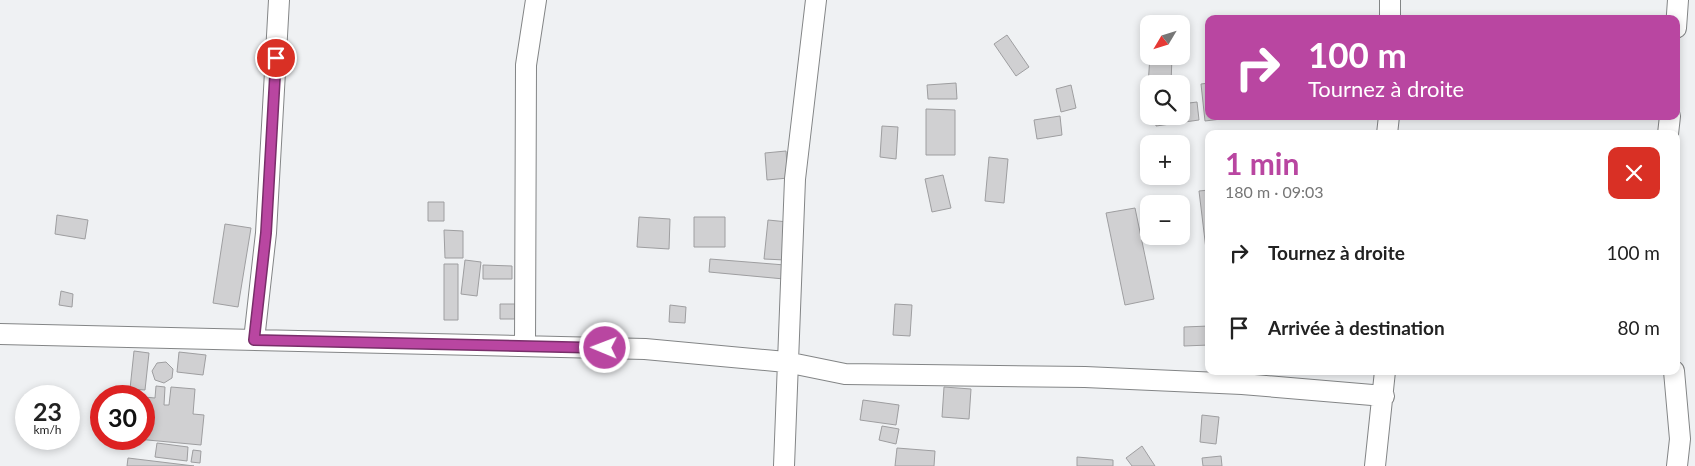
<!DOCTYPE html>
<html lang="fr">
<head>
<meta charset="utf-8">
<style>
  :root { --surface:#fff; --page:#f2f2f2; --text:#222; --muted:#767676; --accent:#b946a1 }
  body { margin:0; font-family:Lato,sans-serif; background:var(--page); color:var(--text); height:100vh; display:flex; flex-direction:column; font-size:19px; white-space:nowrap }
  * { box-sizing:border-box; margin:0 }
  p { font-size:16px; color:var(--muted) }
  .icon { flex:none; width:28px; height:28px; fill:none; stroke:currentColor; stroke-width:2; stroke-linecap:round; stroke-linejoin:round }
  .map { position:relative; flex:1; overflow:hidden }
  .side { position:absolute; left:1205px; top:130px; width:475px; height:245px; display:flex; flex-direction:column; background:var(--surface); border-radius:10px; box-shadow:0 2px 8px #0003 }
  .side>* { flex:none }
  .guide { position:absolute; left:1205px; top:15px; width:475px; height:105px; border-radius:10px; box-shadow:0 2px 8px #0003; background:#b946a1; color:#fff; overflow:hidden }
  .needle { width:32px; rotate:232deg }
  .fabs { position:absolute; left:1140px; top:15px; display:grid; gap:10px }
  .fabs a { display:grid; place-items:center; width:50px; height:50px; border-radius:10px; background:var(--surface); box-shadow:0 2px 8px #0003; font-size:25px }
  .speed { position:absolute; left:15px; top:385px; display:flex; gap:10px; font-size:25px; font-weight:700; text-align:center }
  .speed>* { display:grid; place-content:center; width:65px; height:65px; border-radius:50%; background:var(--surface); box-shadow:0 2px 8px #0003; line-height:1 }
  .speed small { font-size:12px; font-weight:400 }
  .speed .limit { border:8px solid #d22; background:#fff; color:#111 }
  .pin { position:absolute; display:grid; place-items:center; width:42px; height:42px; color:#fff; margin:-21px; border:2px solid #fff; border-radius:50%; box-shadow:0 1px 5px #0007 }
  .me { position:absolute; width:55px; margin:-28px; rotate:271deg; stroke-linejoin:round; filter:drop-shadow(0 0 4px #0008) }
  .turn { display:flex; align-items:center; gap:18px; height:105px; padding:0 20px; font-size:22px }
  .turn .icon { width:65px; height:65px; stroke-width:2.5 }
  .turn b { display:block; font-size:35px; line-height:42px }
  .round { display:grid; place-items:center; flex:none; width:52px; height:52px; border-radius:10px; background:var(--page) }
  .summary { display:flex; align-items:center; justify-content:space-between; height:85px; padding:0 20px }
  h1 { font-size:30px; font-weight:700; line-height:38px; color:var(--accent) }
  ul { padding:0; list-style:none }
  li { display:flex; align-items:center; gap:15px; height:75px; padding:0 20px }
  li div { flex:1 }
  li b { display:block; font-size:19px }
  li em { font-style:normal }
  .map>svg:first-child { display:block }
</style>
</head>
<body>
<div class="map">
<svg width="1695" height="466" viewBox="0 0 1695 466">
  <rect width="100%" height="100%" fill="#eff1f3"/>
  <path fill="#d0d0d2" stroke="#9e9ea0" d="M1007,35L1029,67L1016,76L994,44Z
    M1150,56H1172L1171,84L1148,85Z
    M956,83L957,99H928L927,85Z
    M1209,83V116H1221V119L1205,121L1201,84Z
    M1071,85L1076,108L1061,112L1056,89Z
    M1197,102L1199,120L1156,126L1155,116H1181V104Z
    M926,109L955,110V155H926Z
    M1060,116L1062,135L1037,139L1034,120Z
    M882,126L898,127L896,159L880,157Z
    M786,151L788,178L767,180L765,153Z
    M989,157L1008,159L1004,203L985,201Z
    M943,175L951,208L932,212L925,179Z
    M1209,190V274L1199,191Z
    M428,202H444V221H428Z
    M1135,208L1154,299L1125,305L1106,213Z
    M57,215L88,220L85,239L55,234Z
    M639,217L670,219L669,249L637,247Z
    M694,217H725V247H694Z
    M768,220L788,222L785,260L764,259Z
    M225,224L251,228L238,307L213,303Z
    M444,230L463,231V258H445Z
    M710,259L785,265L784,279L709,272Z
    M465,260L481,262L477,296L461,294Z
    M444,264H458V320H444Z
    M483,265L512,266V279H483Z
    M61,291L73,294L72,307L59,305Z
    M500,304H515V319H500Z
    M895,304L912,305L910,336L893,335Z
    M670,305L686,307L685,323L669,322Z
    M1209,326V345L1184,346V327Z
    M134,351L149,353L145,390L130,389Z
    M179,352L206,355L203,375L177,372Z
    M166,362L173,369L172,378L164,383L155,380L152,371L157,363Z
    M156,386L165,387L164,405H169L171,387L195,389L193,414L204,415L201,445L137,439H144V397L155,398Z
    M944,387L971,389L969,419L942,417Z
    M863,400L899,405L896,425L860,420Z
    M1202,415L1219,417L1216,444L1200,442Z
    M882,426L899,429L896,444L879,440Z
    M157,443L188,447L187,461L155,457Z
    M1142,446L1155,466H1132L1126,458Z
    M897,448L935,451L934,466H895Z
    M193,450L201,451L200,463L191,462Z
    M1221,456L1222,466H1203L1202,458Z
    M1077,457L1113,460V466H1077Z
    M128,458L194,466H127Z"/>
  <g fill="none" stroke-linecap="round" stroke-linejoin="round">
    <defs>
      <path id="street" d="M1390,0V19
        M1676,28L1678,0
        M1387,134L1389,116
        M1668,134L1670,116
        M0,334L645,349L786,362L845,374L1085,377L1242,384L1384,396
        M254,340L266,233L279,0
        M525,346L526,65L536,0
        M1674,371L1680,439L1677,466
        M784,466L795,179L816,0
        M1375,466L1385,371"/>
    </defs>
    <use href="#street" stroke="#838586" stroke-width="22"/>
    <use href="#street" stroke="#fff" stroke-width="20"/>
  </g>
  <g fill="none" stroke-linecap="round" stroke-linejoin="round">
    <defs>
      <path id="route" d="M276,58L266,233L254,340L605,348"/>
    </defs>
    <use href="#route" stroke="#782e69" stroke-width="12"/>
    <use href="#route" stroke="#b946a1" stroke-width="9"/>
  </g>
</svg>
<div class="fabs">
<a><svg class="needle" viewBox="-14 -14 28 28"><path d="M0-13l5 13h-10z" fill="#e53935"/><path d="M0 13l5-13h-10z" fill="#767676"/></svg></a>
<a><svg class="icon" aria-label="search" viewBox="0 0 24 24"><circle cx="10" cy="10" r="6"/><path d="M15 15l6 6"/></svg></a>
<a>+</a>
<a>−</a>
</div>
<div class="speed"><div>23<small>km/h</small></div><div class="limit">30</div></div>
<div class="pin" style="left:276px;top:58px;background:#d93025"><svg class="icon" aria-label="arrive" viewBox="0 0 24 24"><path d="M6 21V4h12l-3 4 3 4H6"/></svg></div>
<svg class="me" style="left:605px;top:348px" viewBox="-20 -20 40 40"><circle r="17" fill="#b946a1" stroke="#fff" stroke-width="3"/><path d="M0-11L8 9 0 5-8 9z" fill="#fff"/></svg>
<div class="guide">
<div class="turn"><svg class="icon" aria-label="right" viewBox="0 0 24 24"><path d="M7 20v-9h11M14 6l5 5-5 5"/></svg><div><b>100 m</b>Tournez à droite</div></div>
</div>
<section class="side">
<div class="summary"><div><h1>1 min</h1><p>180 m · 09:03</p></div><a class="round" style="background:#d93025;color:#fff"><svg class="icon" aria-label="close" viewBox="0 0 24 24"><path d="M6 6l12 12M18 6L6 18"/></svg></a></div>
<ul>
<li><svg class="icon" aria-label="right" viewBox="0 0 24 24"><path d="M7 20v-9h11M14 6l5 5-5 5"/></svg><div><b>Tournez à droite</b></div><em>100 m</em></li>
<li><svg class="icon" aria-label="arrive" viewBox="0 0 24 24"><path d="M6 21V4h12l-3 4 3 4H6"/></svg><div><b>Arrivée à destination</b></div><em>80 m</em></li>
</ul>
</section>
</div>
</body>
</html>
